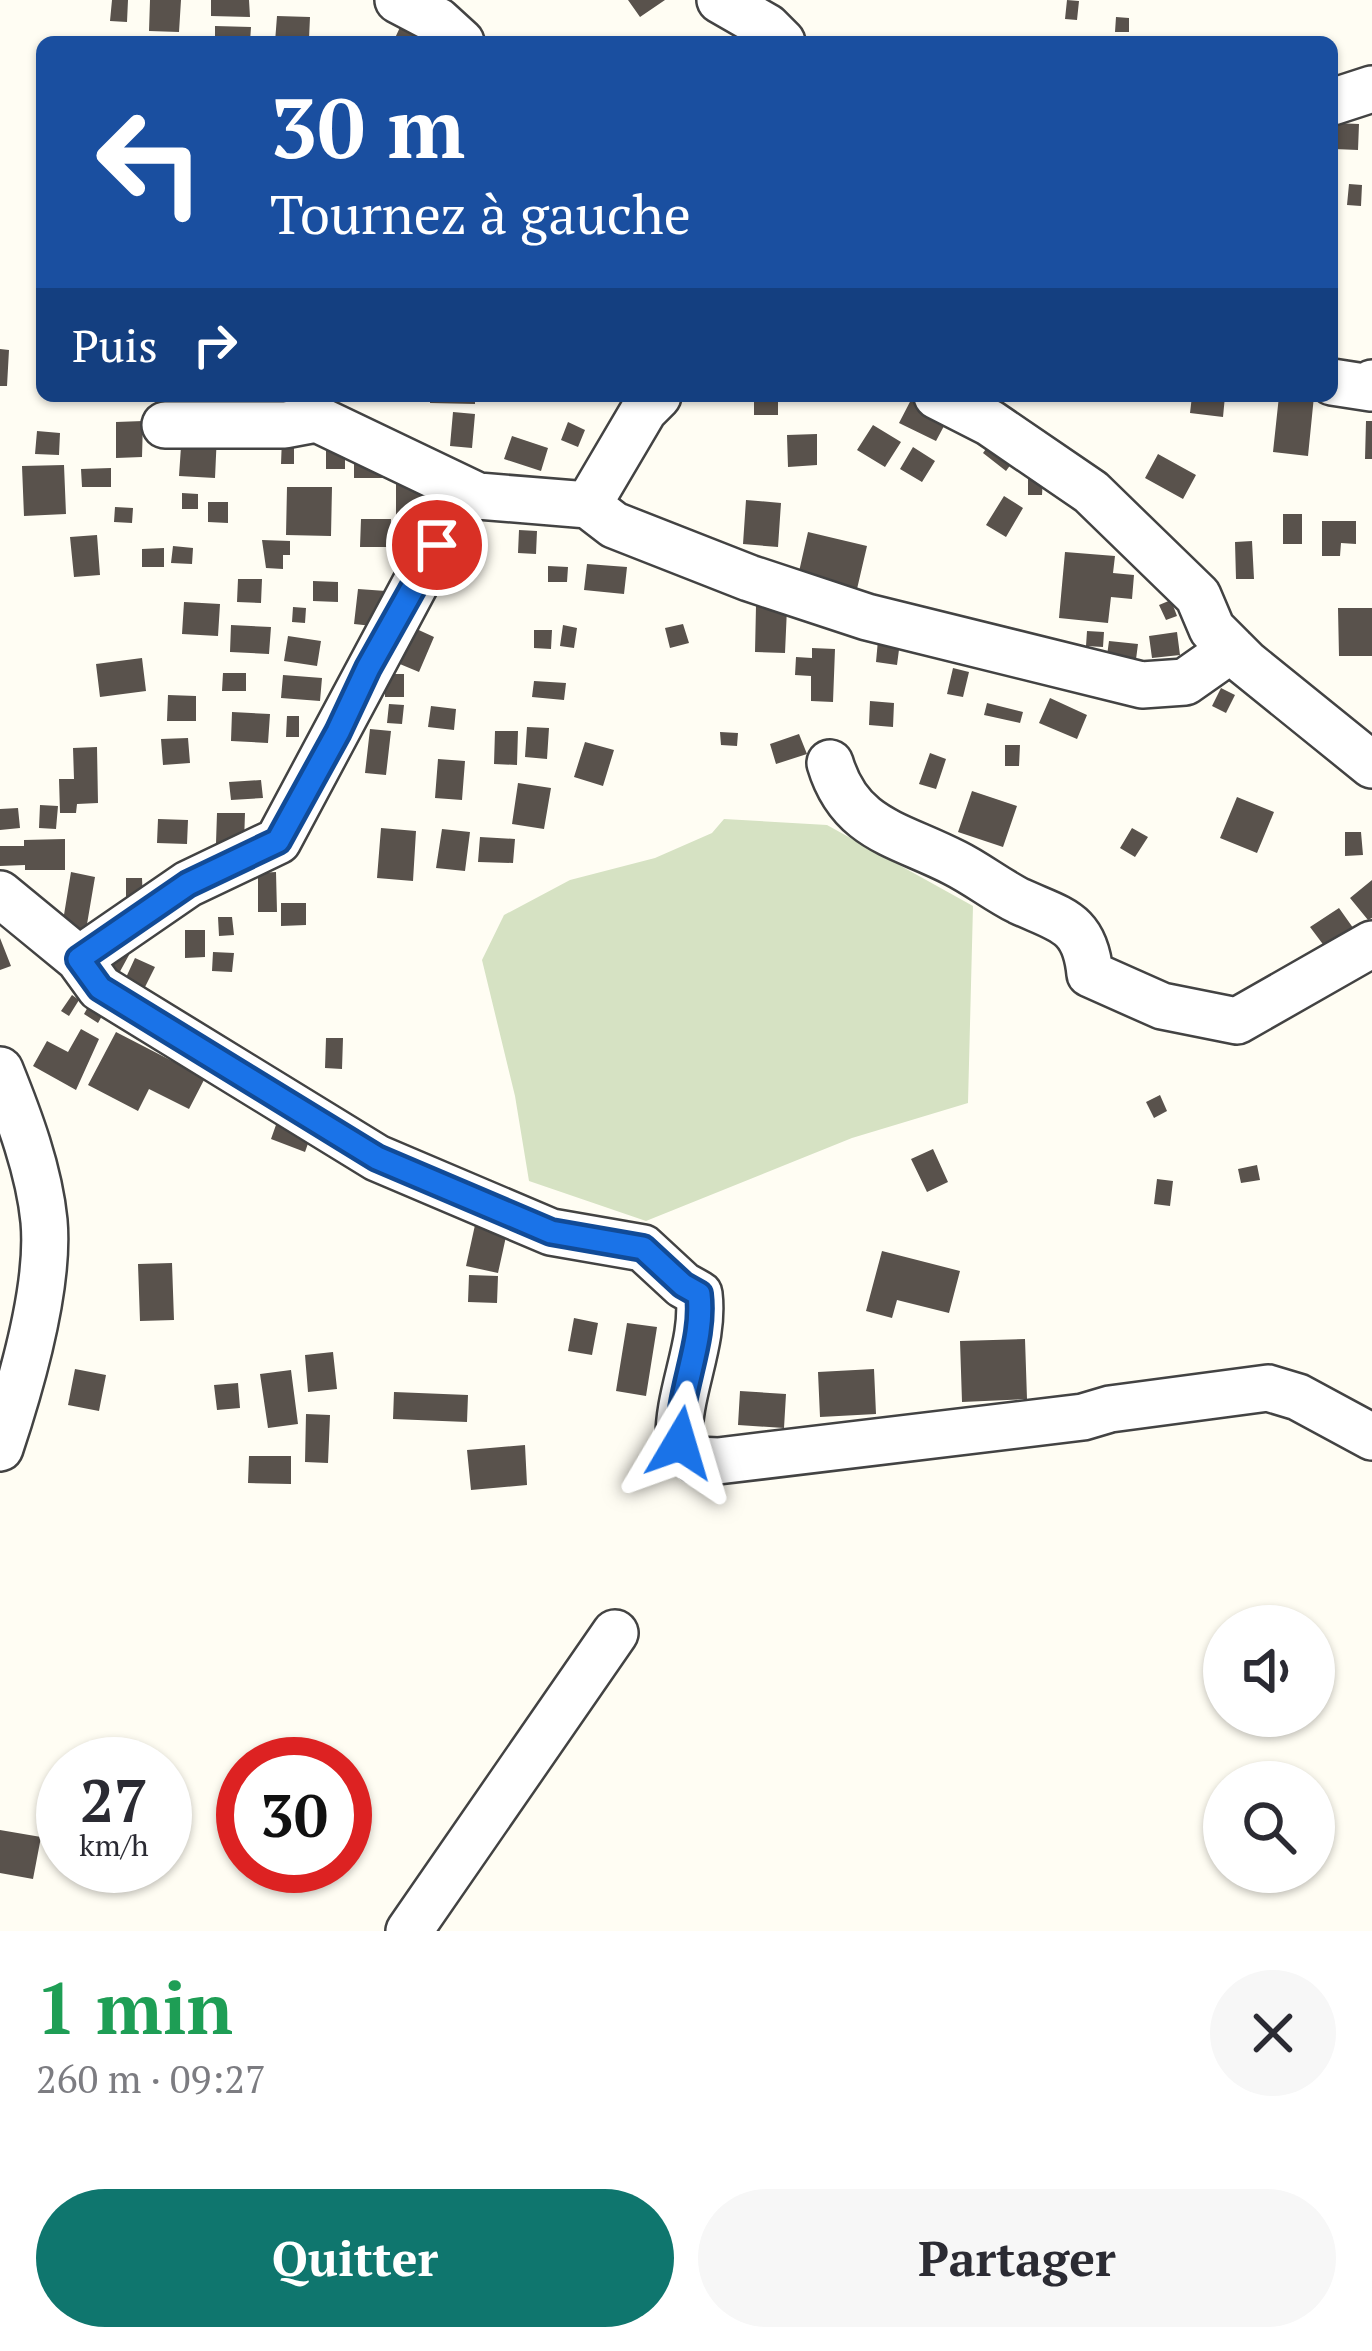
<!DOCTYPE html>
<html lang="fr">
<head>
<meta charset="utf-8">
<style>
  :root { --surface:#fff; --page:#f7f7f7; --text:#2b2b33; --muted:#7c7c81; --accent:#0f766e }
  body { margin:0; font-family:"PT Serif",serif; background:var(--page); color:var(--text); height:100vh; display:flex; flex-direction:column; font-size:45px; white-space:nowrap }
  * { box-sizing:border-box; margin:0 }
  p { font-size:39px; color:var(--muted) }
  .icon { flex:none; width:66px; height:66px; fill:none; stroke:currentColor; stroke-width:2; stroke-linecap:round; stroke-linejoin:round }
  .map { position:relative; height:1931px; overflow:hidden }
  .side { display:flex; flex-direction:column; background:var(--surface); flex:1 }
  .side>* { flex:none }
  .guide { position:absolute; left:36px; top:36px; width:1302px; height:366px; border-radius:18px; box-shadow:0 3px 9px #0004; background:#1a4fa0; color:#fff; overflow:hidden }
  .fabs { position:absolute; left:1203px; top:1605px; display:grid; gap:24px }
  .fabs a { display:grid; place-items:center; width:132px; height:132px; border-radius:50%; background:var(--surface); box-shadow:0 3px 9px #0004; font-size:60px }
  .speed { position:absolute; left:36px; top:1737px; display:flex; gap:24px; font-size:60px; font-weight:700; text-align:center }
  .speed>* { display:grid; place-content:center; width:156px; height:156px; border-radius:50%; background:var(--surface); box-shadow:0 3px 9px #0004; line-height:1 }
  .speed small { font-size:30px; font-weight:400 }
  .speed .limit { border:18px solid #d22; background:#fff; color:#111 }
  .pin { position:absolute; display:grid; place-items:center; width:102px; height:102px; color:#fff; margin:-51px; border:6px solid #fff; border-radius:50%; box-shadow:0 3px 12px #0007 }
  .me { position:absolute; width:132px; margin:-66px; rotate:7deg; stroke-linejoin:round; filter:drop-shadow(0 0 9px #0008) }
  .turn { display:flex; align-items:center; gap:42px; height:252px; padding:0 36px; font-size:54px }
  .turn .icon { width:156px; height:156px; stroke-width:2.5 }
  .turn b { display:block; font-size:84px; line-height:102px }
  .then { display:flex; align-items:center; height:114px; padding:0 36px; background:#0003; gap:24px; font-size:45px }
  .round { display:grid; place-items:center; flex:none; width:126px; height:126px; border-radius:63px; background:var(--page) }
  .summary { display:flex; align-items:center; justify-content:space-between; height:204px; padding:0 36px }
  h1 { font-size:72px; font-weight:700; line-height:90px; color:#1e9e55 }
  .button { display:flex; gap:24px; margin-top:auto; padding:24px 36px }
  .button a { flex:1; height:138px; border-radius:72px; background:var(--accent); color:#fff; font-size:48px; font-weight:700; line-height:138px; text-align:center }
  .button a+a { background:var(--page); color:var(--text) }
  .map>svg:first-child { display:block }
</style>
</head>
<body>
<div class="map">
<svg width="1372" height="1931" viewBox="0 0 1372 1931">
  <rect width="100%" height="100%" fill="#fffdf3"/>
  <path fill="#d6e2c3" d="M724,819L827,825L973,906L968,1103L852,1138L646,1221L529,1181L515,1096L482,960L504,915L570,880L655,858L712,833Z"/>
  <path fill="#59524c" d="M112,0H128L127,22L110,21Z
    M150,0H181L179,32L149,31Z
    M211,0H249L250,17L211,16Z
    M628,0H665L640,17Z
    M1067,0L1079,1L1077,20L1065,19Z
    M277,16L310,17L309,39L275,42Z
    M1116,17L1129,18V32H1115Z
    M402,23L423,32L420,42L395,38Z
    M215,26L251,27L250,42H215Z
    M1335,123L1359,124L1358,150L1334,149Z
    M1349,184L1362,185L1361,206L1347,205Z
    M0,349L9,350L7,386H0Z
    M193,396H229L228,414L192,412Z
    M238,396H299L298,415L237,411Z
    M430,396H475V404L430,403Z
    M754,396H778V415H754Z
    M913,396L951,413L936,441L899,423Z
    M1192,396H1225L1223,417L1190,413Z
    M1279,396H1314L1308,456L1273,452Z
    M453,412L475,414L472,448L450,446Z
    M143,421L142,457L116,458V422Z
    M1366,421H1372V459H1365Z
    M568,422L585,430L578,447L561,440Z
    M873,425L901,442L885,467L857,450Z
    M37,431L60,433L59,455L35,454Z
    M182,432L217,434L215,478L179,476Z
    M817,434V465L788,467L787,435Z
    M345,435V469H326V436Z
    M512,436L548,448L541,471L504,459Z
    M282,438H294V464H281Z
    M994,438L1017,456L1006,471L983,453Z
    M913,447L935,461L922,482L900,469Z
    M1158,454L1196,475L1183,499L1145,478Z
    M354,460L386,461V478H354Z
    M64,465L66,514L24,516L22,466Z
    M111,468V487H82L81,469Z
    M1028,477H1043L1042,495H1028Z
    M396,480H422V515H396Z
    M287,487H332L331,536L286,535Z
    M182,493L198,494V509H182Z
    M1004,496L1023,508L1006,537L986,525Z
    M746,500L781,503L778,547L743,544Z
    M208,502H228V523L208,522Z
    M115,507L133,508L132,523L114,522Z
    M1283,514H1302V544H1283Z
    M361,519H391L390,547H360Z
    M1322,521H1356V544L1341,543L1340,556H1322Z
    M519,530L537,531L536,554L518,553Z
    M808,532L867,546L857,589L798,576Z
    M97,535L100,575L74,577L70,537Z
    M262,540L290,541V555H283V569L266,568Z
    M1252,541L1254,579H1236L1235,542Z
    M173,546L193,548L192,564L171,563Z
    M164,548V567H142V549Z
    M1065,552L1115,556L1113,573L1134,575L1132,599L1111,597L1108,623L1059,618Z
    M587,564L627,567L624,594L584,590Z
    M548,566L568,567L567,582H548Z
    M238,579H262L261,603L237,602Z
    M313,581L338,582V602L313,601Z
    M358,589L386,591L382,627L354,624Z
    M1171,600L1177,616L1166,620L1159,605Z
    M184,602L220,604L218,636L182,634Z
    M756,606L787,608L785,653L755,652Z
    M293,607L306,608L305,623L292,622Z
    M1338,608H1372V656H1339Z
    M683,624L689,643L670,648L665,628Z
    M231,625L271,627L269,654L230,652Z
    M563,625L577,628L574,648L560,646Z
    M410,626L434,637L419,672L395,662Z
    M534,630H552L551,649L534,648Z
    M1087,631L1104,632L1103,647L1086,646Z
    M1177,632L1180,655L1152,658L1149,636Z
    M288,636L321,641L317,666L284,661Z
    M878,640L900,642L897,665L876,662Z
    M1109,641L1138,644L1135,667L1106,663Z
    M812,648L835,649L833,702L811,701V676L795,675L796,657L812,658Z
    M142,658L146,691L100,697L96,664Z
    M953,668L969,672L963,697L947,694Z
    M223,673H246V691H222Z
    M385,674H404V697H385Z
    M283,675L322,678L320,701L281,698Z
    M534,681L566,683L564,700L532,697Z
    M1221,688L1235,695L1226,713L1212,706Z
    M168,695L196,696V721H167Z
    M1050,698L1087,715L1077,739L1039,723Z
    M870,701L894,703L893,727L869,725Z
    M987,703L1023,712L1020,723L984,715Z
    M389,704L404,705L402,724L387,723Z
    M431,706L456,709L454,730L428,727Z
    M232,712L270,714L268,743L231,741Z
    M287,716H299V737H286Z
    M527,727L549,728L547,759L525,757Z
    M370,729L391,731L386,775L365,773Z
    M495,731H518L517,765L494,764Z
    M720,732L738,733L737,746L721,745Z
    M799,734L807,754L776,764L770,744Z
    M188,738L190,763L163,765L161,739Z
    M585,742L614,750L603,786L574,777Z
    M1005,745H1020L1019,766H1005Z
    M97,747L98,803L77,804L76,813H60L59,779H74L73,748Z
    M930,753L946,759L936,789L919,784Z
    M438,759L465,761L462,800L435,798Z
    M261,780L263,798L231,800L229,782Z
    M518,783L551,788L544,829L512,824Z
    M972,791L1017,806L1003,847L958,832Z
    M1237,797L1274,812L1257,853L1220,838Z
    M40,805L58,806L56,829L39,828Z
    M18,808L20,828L0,830V809Z
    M217,813H245L244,843H216Z
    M158,819L188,820L187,844L157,843Z
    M381,828L416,831L413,881L377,878Z
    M1132,828L1148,837L1135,857L1120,848Z
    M442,829L470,832L465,871L436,868Z
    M1345,832H1361L1363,855L1345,856Z
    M480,837L515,839L513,863L478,862Z
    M65,839V870H25V865L0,866V846H24V840Z
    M71,872L95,877L86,930L62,927Z
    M276,872L277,912H258V873Z
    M126,878H142L143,901H126Z
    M1372,880V918L1368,920L1350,898Z
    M281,903H306V925L281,926Z
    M1339,908L1356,932L1328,951L1310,927Z
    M218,917H232L234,935L219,936Z
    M185,930H205V957L185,958Z
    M0,938L11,966L0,970Z
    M114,946L129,955L117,977L102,969Z
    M213,952L234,953L232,972L212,971Z
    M135,958L155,967L142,993L123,984Z
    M72,995L79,1000L69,1016L61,1011Z
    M93,998L107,1007L98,1023L84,1014Z
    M81,1029L99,1039L76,1090L33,1066L47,1041L68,1052Z
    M116,1032L205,1078L189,1109L149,1089L138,1111L88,1085Z
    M326,1038H343L342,1069L325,1068Z
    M1160,1095L1167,1111L1154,1118L1146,1102Z
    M277,1122L311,1135L305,1152L271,1139Z
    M933,1149L948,1182L927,1192L911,1159Z
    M1257,1165L1260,1180L1241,1183L1238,1169Z
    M1157,1179L1173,1181L1170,1206L1154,1204Z
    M475,1225L507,1232L498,1273L466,1266Z
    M882,1251L960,1271L949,1313L897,1300L892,1318L866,1311Z
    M172,1263L174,1320L140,1321L138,1264Z
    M469,1275L498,1276L497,1303L468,1302Z
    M574,1318L598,1323L592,1355L568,1351Z
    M627,1323L657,1327L646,1396L616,1391Z
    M1025,1339L1027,1399L962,1402L960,1341Z
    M333,1352L337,1389L308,1392L305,1355Z
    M75,1369L106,1375L99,1411L68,1405Z
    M874,1369L876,1414L820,1417L818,1372Z
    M291,1370L298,1424L268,1428L260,1374Z
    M238,1383L240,1408L217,1410L214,1385Z
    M740,1391L786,1394L784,1428L738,1425Z
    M394,1392L468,1395L467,1422L393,1419Z
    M306,1414L330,1415L328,1463L305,1462Z
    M525,1445L527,1485L471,1490L467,1450Z
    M249,1456H291V1484L248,1483Z
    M0,1830L41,1837L33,1879L0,1873Z"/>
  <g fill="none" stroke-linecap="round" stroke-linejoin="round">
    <defs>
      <path id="minor" d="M398,0L438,21L461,42
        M720,0L767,27L782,42
        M1332,102L1372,89
        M1332,382L1371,388L1372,383
        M937,396L990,423L1091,492L1198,596L1212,629L1246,663L1372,765
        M165,425H285L317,419L478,496
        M588,505L644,410L658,396
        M830,763C850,830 899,834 955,863C977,874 997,890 1019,901C1060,920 1085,921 1090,974L1162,1006L1237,1021L1372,944
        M0,894L79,959L100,988L377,1158L551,1232L643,1248L683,1285L699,1294C705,1344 677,1392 679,1443L696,1460L718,1461L1083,1417L1110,1409L1268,1388L1298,1397L1372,1437
        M79,959L188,884L278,841L458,504L478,496L588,505L614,525L749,578L867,617L1142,685L1185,682L1232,649
        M0,1070C19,1117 39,1170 44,1221C50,1288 21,1385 0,1448
        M409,1931L615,1633"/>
    </defs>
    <use href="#minor" stroke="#434343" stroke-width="50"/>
    <use href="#minor" stroke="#fff" stroke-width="45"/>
  </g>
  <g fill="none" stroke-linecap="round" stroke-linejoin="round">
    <defs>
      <path id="route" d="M437,545L368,668L338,732L278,841L188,884L79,959L100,988L377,1158L551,1232L643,1248L683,1285L699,1294C705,1344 677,1392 680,1443"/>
    </defs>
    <use href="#route" stroke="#114b97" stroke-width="30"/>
    <use href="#route" stroke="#1a73e8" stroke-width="21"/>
  </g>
</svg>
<div class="fabs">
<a><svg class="icon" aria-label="sound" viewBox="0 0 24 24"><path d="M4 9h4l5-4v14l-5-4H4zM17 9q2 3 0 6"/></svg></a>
<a><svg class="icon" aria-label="search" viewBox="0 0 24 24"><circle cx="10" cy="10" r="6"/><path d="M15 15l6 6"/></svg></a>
</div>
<div class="speed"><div>27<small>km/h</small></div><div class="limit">30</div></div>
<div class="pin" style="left:437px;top:545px;background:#d93025"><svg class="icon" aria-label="arrive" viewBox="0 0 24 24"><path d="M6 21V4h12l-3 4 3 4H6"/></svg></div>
<svg class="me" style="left:680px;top:1443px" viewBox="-20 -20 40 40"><path d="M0-17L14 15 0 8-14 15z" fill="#1a73e8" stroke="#fff" stroke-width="4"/></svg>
<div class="guide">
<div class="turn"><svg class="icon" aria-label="left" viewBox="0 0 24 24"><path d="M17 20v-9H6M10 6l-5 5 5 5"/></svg><div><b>30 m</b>Tournez à gauche</div></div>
<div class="then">Puis<svg class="icon" aria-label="right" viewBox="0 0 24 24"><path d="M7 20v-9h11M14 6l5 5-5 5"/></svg></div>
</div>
</div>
<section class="side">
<div class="summary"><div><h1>1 min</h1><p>260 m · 09:27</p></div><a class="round"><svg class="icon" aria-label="close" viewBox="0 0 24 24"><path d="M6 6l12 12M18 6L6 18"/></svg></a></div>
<div class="button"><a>Quitter</a><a>Partager</a></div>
</section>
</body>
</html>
